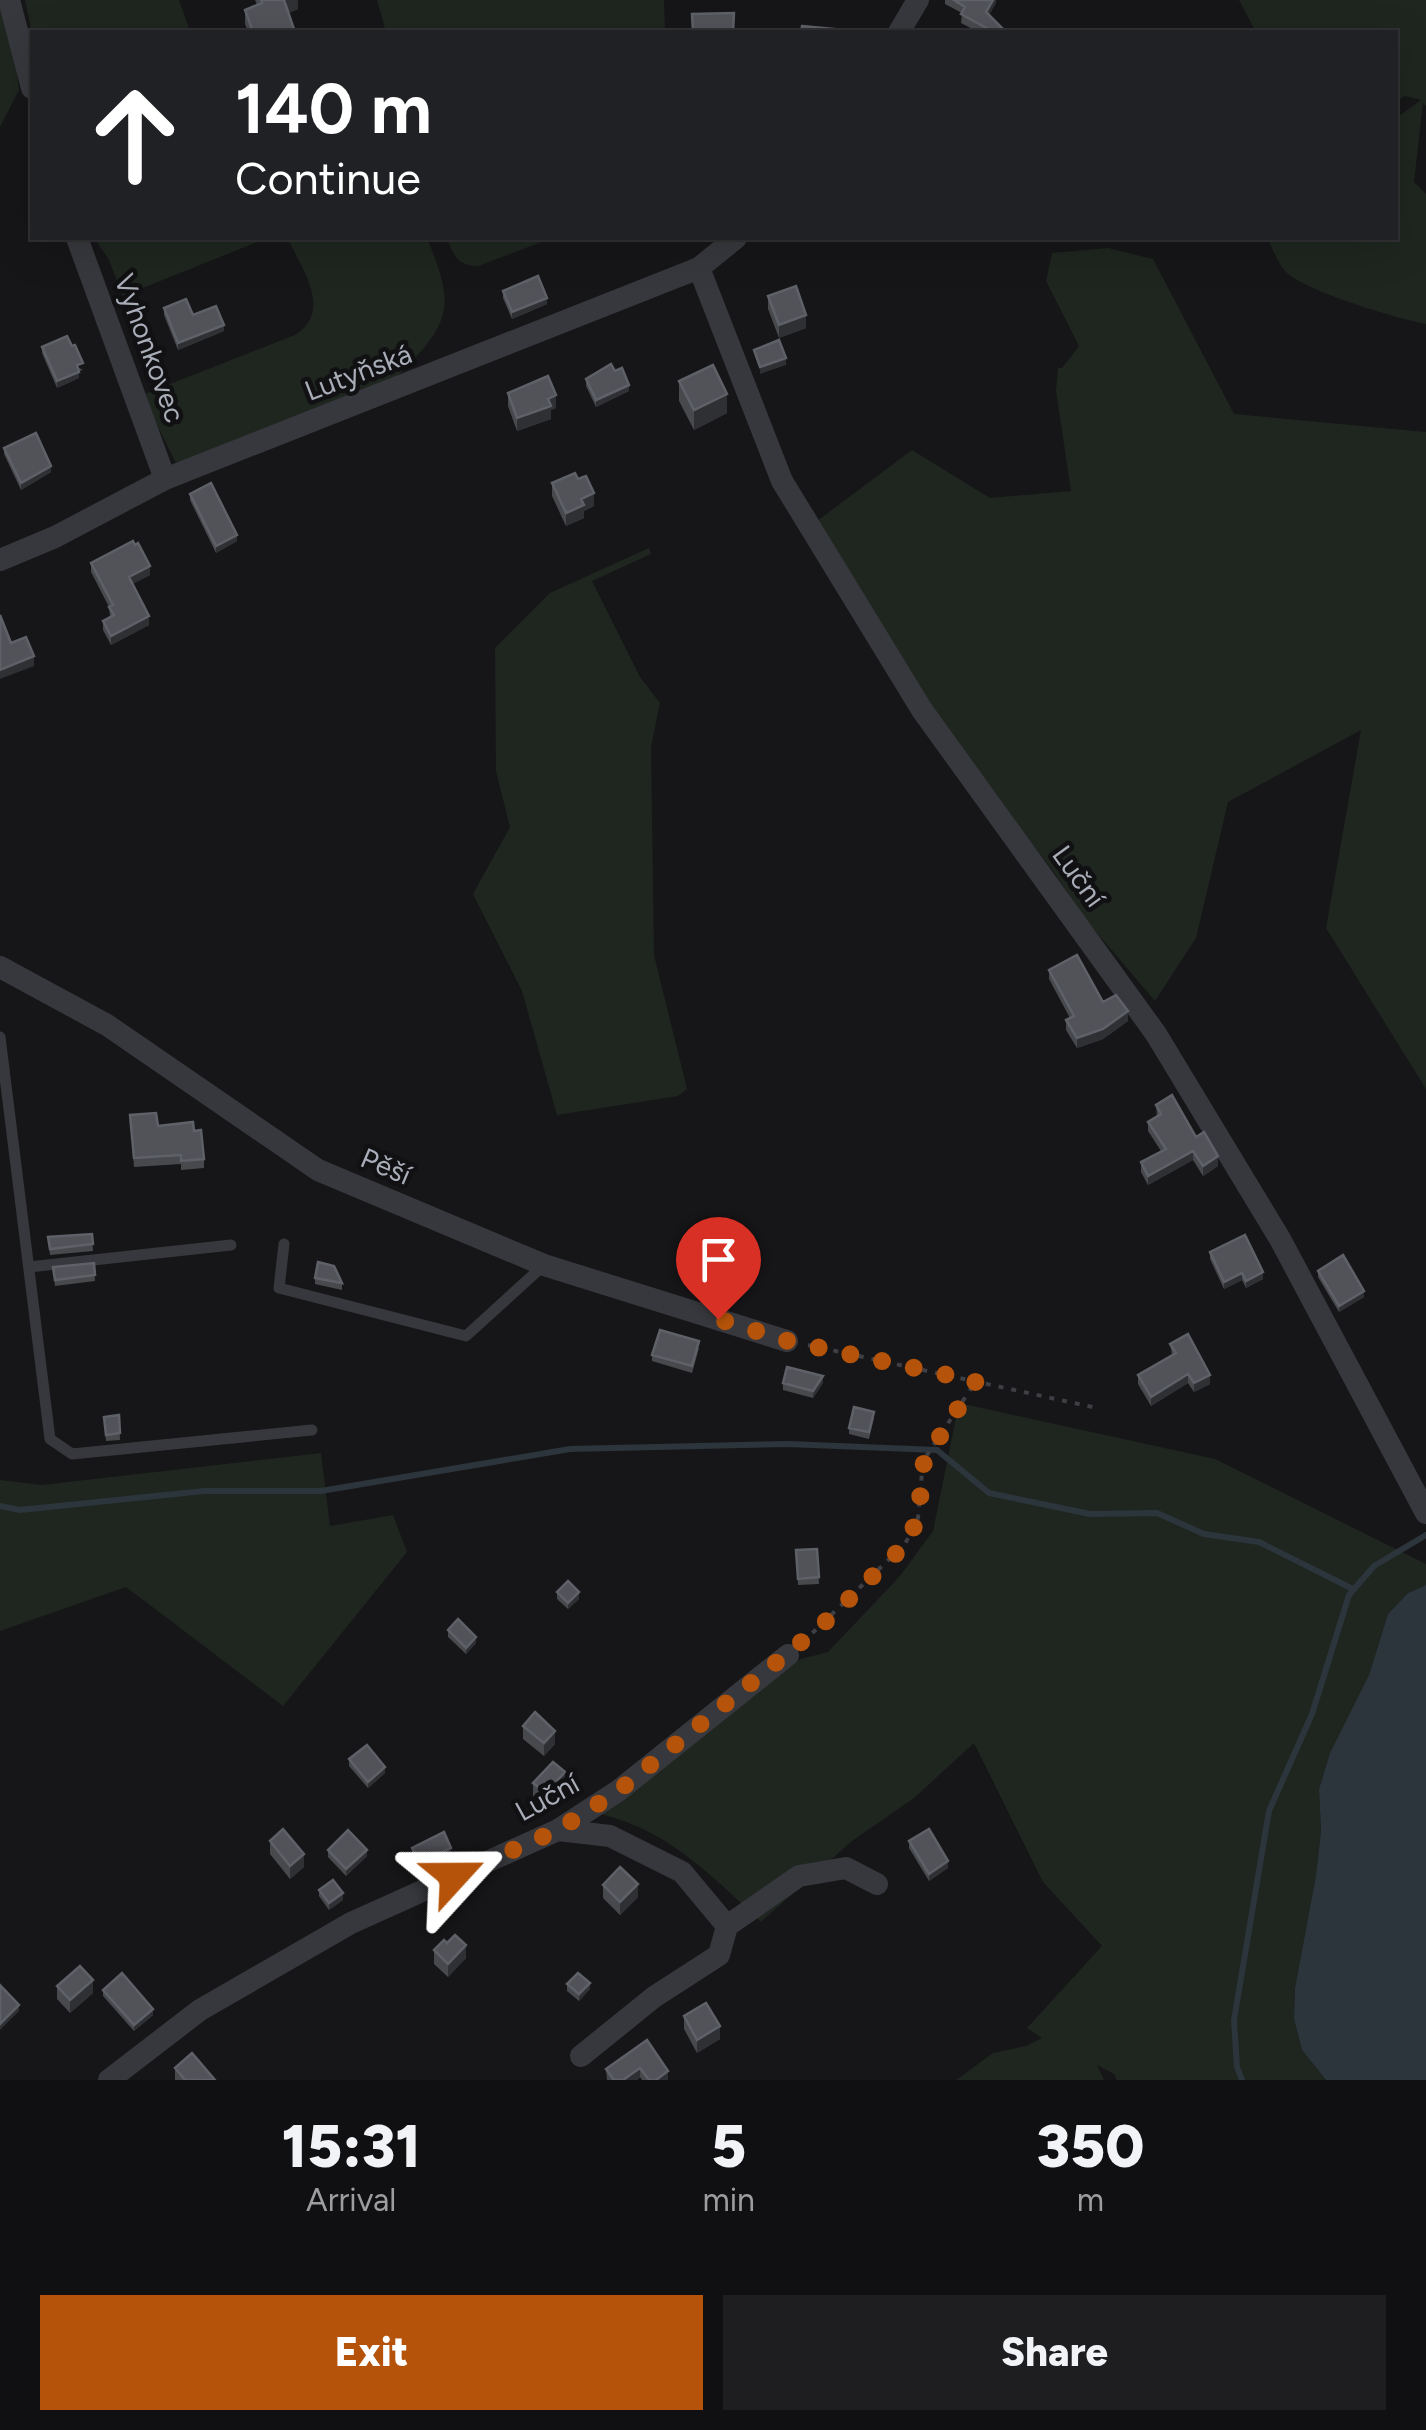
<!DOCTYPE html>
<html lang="en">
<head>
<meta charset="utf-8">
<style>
  :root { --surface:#101012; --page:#1e1e20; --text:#f1f3f6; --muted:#9c9d9f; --line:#303032; --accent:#b45309 }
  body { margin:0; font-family:Figtree,sans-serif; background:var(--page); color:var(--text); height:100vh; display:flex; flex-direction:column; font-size:38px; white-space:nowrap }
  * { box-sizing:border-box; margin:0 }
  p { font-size:32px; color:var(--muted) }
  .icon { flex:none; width:55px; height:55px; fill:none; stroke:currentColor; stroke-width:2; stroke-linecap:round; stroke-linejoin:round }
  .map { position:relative; height:2080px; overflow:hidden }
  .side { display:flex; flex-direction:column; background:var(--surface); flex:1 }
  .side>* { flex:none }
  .banner { position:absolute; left:30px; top:30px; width:1368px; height:210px; border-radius:0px; box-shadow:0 10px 40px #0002,0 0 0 2px var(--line); background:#202124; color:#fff; overflow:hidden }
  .pin { position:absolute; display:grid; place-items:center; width:85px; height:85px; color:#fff; margin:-102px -42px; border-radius:50% 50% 50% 0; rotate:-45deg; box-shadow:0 0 10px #0007 }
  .pin .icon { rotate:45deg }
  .me { position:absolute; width:110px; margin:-55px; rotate:66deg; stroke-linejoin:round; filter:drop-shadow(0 0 8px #0008) }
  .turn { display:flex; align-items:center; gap:35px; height:210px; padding:0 40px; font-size:45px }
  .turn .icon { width:130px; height:130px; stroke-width:2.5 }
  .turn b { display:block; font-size:70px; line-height:85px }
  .eta { display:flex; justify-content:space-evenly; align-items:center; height:170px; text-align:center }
  .eta b { font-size:60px; font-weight:800; line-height:70px }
  .action { display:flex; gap:20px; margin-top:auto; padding:20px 40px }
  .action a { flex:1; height:115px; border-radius:0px; background:var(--accent); color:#fff; font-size:40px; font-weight:800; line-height:115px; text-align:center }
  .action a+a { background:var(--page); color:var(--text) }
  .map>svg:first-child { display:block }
</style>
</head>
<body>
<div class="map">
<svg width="1426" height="2080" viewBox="0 0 1426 2080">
  <rect width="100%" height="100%" fill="#161618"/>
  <path fill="#1e261f" d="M0,0H8L19,90L0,127Z
    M25,0H179L190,32L32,33Z
    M377,0H664L665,32H386Z
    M1239,0H1426V106L1423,103L1414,182L1426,194V324C1398,319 1305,291 1286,272C1278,264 1272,247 1267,238H1395V119L1421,100L1405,96L1395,102V32H1256Z
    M94,238H267L123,296L108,258Z
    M270,238H427C456,308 451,322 398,376L177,465L142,395L295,335C332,312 304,272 290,243Z
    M447,238H552L478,266C458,266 453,255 447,238Z
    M1108,248L1153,259L1234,414L1426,432V1089L1326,928L1361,730L1228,802L1196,938L1155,1001L1086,920L1051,868L937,723L813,524L912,450L990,498L1071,491L1056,391L1058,368H1062L1079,346L1046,281L1052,253Z
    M649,548L651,554L592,581L640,677L660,703L651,747L654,955L687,1089L678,1096L557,1115L522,991L473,894L510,827L496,771L495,648L550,593Z
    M959,1403L1215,1459L1426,1564V1585L1408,1593L1388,1614L1369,1675L1330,1753L1319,1789L1321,1831L1316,1875L1295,1988L1294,2019L1302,2050L1326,2080H1117L1114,2074L1097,2065L1104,2080H956L993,2053L1026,2046L1042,2038L1027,2028L1102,1946L1043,1882L974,1743L914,1798L852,1841L761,1922C709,1873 663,1825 590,1812L782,1664L828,1652L900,1576L933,1531Z
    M321,1453L330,1526L393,1515L407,1552L283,1706L126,1587L0,1631V1480L42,1485Z"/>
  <path fill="#2c353c" d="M1426,1585V2080H1326L1302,2050L1294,2019L1295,1988L1316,1875L1321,1831L1319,1789L1330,1753L1369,1675L1388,1614L1408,1593Z"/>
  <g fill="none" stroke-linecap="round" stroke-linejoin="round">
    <path stroke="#2c353c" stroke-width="6" d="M0,1506L20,1510L204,1491H321L570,1449L788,1444L937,1450L989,1493L1090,1514L1157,1513L1204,1534L1259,1542L1353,1589
      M1242,2080L1237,2067L1234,2020L1269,1811L1312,1714L1349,1595L1374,1566L1426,1535"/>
    <path stroke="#3d3f44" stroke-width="4" stroke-dasharray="5 8" stroke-linecap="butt" d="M808,1345L1097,1408
      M803,1642L905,1544L918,1518L923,1461L976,1381"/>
    <path stroke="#37383d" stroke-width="11" d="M0,1037L50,1439L72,1454L312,1430
      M284,1244L279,1288L466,1336L544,1265
      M29,1267L231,1245"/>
    <path stroke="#37383d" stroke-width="22" d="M9,0L32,88
      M899,32L918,0
      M77,238L165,479
      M699,268L782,481L922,710L1156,1034L1280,1239L1426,1513
      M0,560L55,537L165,479L699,268L736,238
      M0,967L107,1025L318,1170L544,1265L787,1341
      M558,1830L610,1836L682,1872L727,1926L719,1955L654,1997L581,2056
      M727,1926L799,1876L846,1868L877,1884
      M109,2080L200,2010L351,1923L558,1830L618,1791L788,1655"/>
  </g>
  <path fill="#47494d" d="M255,0H298V9L288,13L295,32H248L245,24V10L257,5Z
    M945,0H996L989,15L1006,32H978L961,23L962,13L945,4Z
    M503,291L547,304L512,319L503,298Z
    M768,296L806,328L779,338L768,309Z
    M164,308L193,315L224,331L178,350L164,315Z
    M42,347L83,370L79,371V378L57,388L42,353Z
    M615,371L629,391L596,407L586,386V379Z
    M679,381L727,413L694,430L679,401Z
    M508,393L556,408L551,410V419L517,431L508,406Z
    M4,448L51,472L21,490L4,454Z
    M552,483L594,506L584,511V518L566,526L552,496Z
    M190,494L237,541L216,553L190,500Z
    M91,563L150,575L132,584L149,625L111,645L103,630V621L110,617L109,607L91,572Z
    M1049,970L1103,1002L1128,1021L1103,1039L1077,1048L1066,1030V1020L1070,1018L1049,979Z
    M1156,1105L1196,1137L1218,1166L1203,1176L1193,1160L1148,1185L1141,1172V1162L1161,1151L1148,1131V1122L1157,1117Z
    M130,1115L158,1126L194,1131L204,1159V1168L181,1170V1164L134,1167Z
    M92,1234L93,1251L50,1255L48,1237Z
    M1210,1252L1263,1279L1246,1288L1242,1280L1224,1289L1210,1259Z
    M94,1263L95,1281L55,1286L53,1267Z
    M1318,1271L1364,1297L1339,1312L1318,1277Z
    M315,1278L342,1283V1290L315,1284Z
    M1170,1344L1210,1384L1194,1392L1188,1383L1151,1406L1138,1384V1375L1172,1355Z
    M699,1348L692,1373L652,1361V1355Z
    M783,1383H823L813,1398L783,1390Z
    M119,1415L120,1440L106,1441L104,1417Z
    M874,1418L869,1439L849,1434V1428Z
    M817,1549L819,1584L798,1585L796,1550Z
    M557,1592L579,1599L568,1609L557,1599Z
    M448,1630L476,1643L466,1654L448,1637Z
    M523,1726L555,1744L544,1756L523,1739Z
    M349,1759L385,1773L368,1788L349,1766Z
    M533,1783L565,1785L546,1807L533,1796Z
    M270,1841L304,1867L290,1879L270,1854Z
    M909,1841L948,1868L929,1881L909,1848Z
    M412,1848L451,1855L420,1870L412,1854Z
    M328,1850L367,1856L346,1876L328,1857Z
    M603,1885L638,1897L620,1915L603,1898Z
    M319,1890L343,1900L329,1910L319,1896Z
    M434,1950L466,1958L448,1977L434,1964Z
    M567,1984L590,1989L579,2001L567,1991Z
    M57,1986L93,1993L70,2013L57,1999Z
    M103,1990L153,2015L134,2031L103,1996Z
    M684,2016L720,2039L697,2053L684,2029Z
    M647,2040L668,2080H642L640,2077L637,2080H607L606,2069Z
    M175,2068L215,2080H175Z"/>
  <path fill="#2f3033" d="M284,0H298V9L284,15Z
    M993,0H996V3L986,21V12Z
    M547,298V304L512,319V312Z
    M806,315V328L779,338V325Z
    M224,325V331L178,350V343Z
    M786,358V365L760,374V367Z
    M79,372V378L57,388V381Z
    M629,385V391L596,407V400Z
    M727,394V413L694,430V410Z
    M556,395V408L551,410V419L517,431V418Z
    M51,466V472L21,490V483Z
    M594,493V506L584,511V518L566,526V513L581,499Z
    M237,535V541L216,553V546Z
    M150,566V575L129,586V577Z
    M149,616V625L111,645V636Z
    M34,656V666L0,679V670Z
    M1128,1011V1021L1103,1039L1077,1048V1038Z
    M1193,1151V1160L1148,1185V1176Z
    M1218,1156V1166L1203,1176V1166Z
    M1263,1272V1279L1246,1288V1281Z
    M1242,1273V1280L1224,1289V1282Z
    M1364,1291V1297L1339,1312V1306Z
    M1188,1374V1383L1151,1406V1397Z
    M1210,1375V1384L1194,1392V1383Z
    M823,1376V1383L813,1398V1391Z
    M579,1592V1599L568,1609V1603Z
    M476,1637V1643L466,1654V1648Z
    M555,1731V1744L544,1756V1743Z
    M385,1767V1773L368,1788V1782Z
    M565,1772V1785L546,1807V1793Z
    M451,1848V1855L420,1870V1863Z
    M367,1850V1856L346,1876V1869Z
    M304,1854V1867L290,1879V1866Z
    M948,1861V1868L929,1881V1874Z
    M638,1884V1897L620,1915V1902Z
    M343,1893V1900L329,1910V1903Z
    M466,1945V1958L448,1977V1964Z
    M93,1980V1993L70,2013V2000Z
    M590,1983V1989L579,2001V1994Z
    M19,2005V2011L0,2030V2024Z
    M153,2009V2015L134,2031V2025Z
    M720,2026V2039L697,2053V2040Z
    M640,2068V2077L637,2080H623Z
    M668,2071V2080H656Z"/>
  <path fill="#525359" stroke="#5f6168" stroke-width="2.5" d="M261,0H284L295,32H253L245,10L262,3Z
    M954,0H993L986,12L1006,32H987L990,30L961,14L965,7Z
    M734,13L733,32H693L692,14Z
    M802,26L835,29L834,32H801Z
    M538,276L547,298L512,312L503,291Z
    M796,286L806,315L779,325L768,296Z
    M186,299L193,315L216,306L224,325L178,343L164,308Z
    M67,336L72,346L75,345L83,363L77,365L79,372L57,381L42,347Z
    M779,340L786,358L760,367L754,350Z
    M611,364L615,371L622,368L629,385L596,400L586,379Z
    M713,365L727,394L694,410L679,381Z
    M548,376L556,395L548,399L551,406L517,418L508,393Z
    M36,433L51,466L21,483L4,448Z
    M575,473L578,479L586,476L594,493L581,499L584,505L566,513L552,483Z
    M211,483L237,535L216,546L190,494Z
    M133,541L135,545L138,543L150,566L129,577L149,616L111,636L103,621L114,615L109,607L113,605L91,563Z
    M0,615L11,643L26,637L34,656L0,670Z
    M1077,955L1103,1002L1116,995L1128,1011L1103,1029L1077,1038L1066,1020L1074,1016L1049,970Z
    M1172,1095L1196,1137L1204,1132L1218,1156L1203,1166L1193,1151L1148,1176L1141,1162L1166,1149L1148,1122L1161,1114L1156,1105Z
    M156,1113L158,1126L193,1122L194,1131L201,1130L204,1159L181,1161V1155L134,1158L130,1115Z
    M92,1234L93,1244L50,1249L48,1237Z
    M1245,1235L1263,1272L1246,1281L1242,1273L1224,1282L1210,1252Z
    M1343,1255L1364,1291L1339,1306L1318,1271Z
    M318,1262L334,1266L342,1283L315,1278Z
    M94,1263L95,1275L55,1280L53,1267Z
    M660,1330L699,1341L692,1366L652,1355Z
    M1188,1334L1210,1375L1194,1383L1188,1374L1151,1397L1138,1375L1176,1353L1170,1344Z
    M787,1367L823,1376L813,1391L783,1383Z
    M854,1407L874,1412L869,1432L849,1428Z
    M119,1415L120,1433L106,1435L104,1417Z
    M817,1549L819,1577L798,1579L796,1550Z
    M568,1581L579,1592L568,1603L557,1592Z
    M458,1619L476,1637L466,1648L448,1630Z
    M535,1712L555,1731L544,1743L523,1726Z
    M367,1745L385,1767L368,1782L349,1759Z
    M553,1762L565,1772L546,1793L533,1783Z
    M283,1829L304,1854L290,1866L270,1841Z
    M929,1829L948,1861L929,1874L909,1841Z
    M348,1830L367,1850L346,1869L328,1850Z
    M444,1832L451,1848L420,1863L412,1848Z
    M620,1867L638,1884L620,1902L603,1885Z
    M333,1880L343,1893L329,1903L319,1890Z
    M455,1935L466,1945L448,1964L434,1950L444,1940L447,1943Z
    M80,1966L93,1980L70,2000L57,1986Z
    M122,1973L153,2009L134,2025L103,1990Z
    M578,1973L590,1983L579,1994L567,1984Z
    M0,1985L19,2005L0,2024Z
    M706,2003L720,2026L697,2040L684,2016Z
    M647,2040L668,2071L656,2080H649L640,2068L623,2080H614L606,2069Z
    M192,2053L215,2080H185L175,2068Z"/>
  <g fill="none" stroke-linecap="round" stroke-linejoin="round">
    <path stroke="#b45309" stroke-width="18" stroke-dasharray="0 32.4" d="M454,1876L558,1830L618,1791L821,1626L906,1544L918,1518L924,1461L976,1381L788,1341L718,1319"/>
  </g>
  <g text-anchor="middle" stroke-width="9" stroke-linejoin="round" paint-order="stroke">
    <g font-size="28" fill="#a8adb8" stroke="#111113">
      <text transform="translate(150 348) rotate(70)" y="10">Vyhonkovec</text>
      <text transform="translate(358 372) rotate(-21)" y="10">Lutyňská</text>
      <text transform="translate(1079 876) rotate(54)" y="10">Luční</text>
      <text transform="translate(386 1166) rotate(23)" y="10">Pěší</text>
      <text transform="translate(547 1797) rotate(-29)" y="10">Luční</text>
    </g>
  </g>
</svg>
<div class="pin" style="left:718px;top:1319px;background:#d93025"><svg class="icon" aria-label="arrive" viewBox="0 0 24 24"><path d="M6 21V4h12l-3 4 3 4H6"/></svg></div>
<svg class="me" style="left:454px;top:1876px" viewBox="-20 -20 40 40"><path d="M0-17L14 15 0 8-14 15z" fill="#b45309" stroke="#fff" stroke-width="4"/></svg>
<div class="banner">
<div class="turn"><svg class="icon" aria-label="ahead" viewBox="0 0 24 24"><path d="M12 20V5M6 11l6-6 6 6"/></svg><div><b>140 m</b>Continue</div></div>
</div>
</div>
<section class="side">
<div class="eta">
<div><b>15:31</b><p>Arrival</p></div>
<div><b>5</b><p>min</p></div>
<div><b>350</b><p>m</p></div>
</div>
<div class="action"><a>Exit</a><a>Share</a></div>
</section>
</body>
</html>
